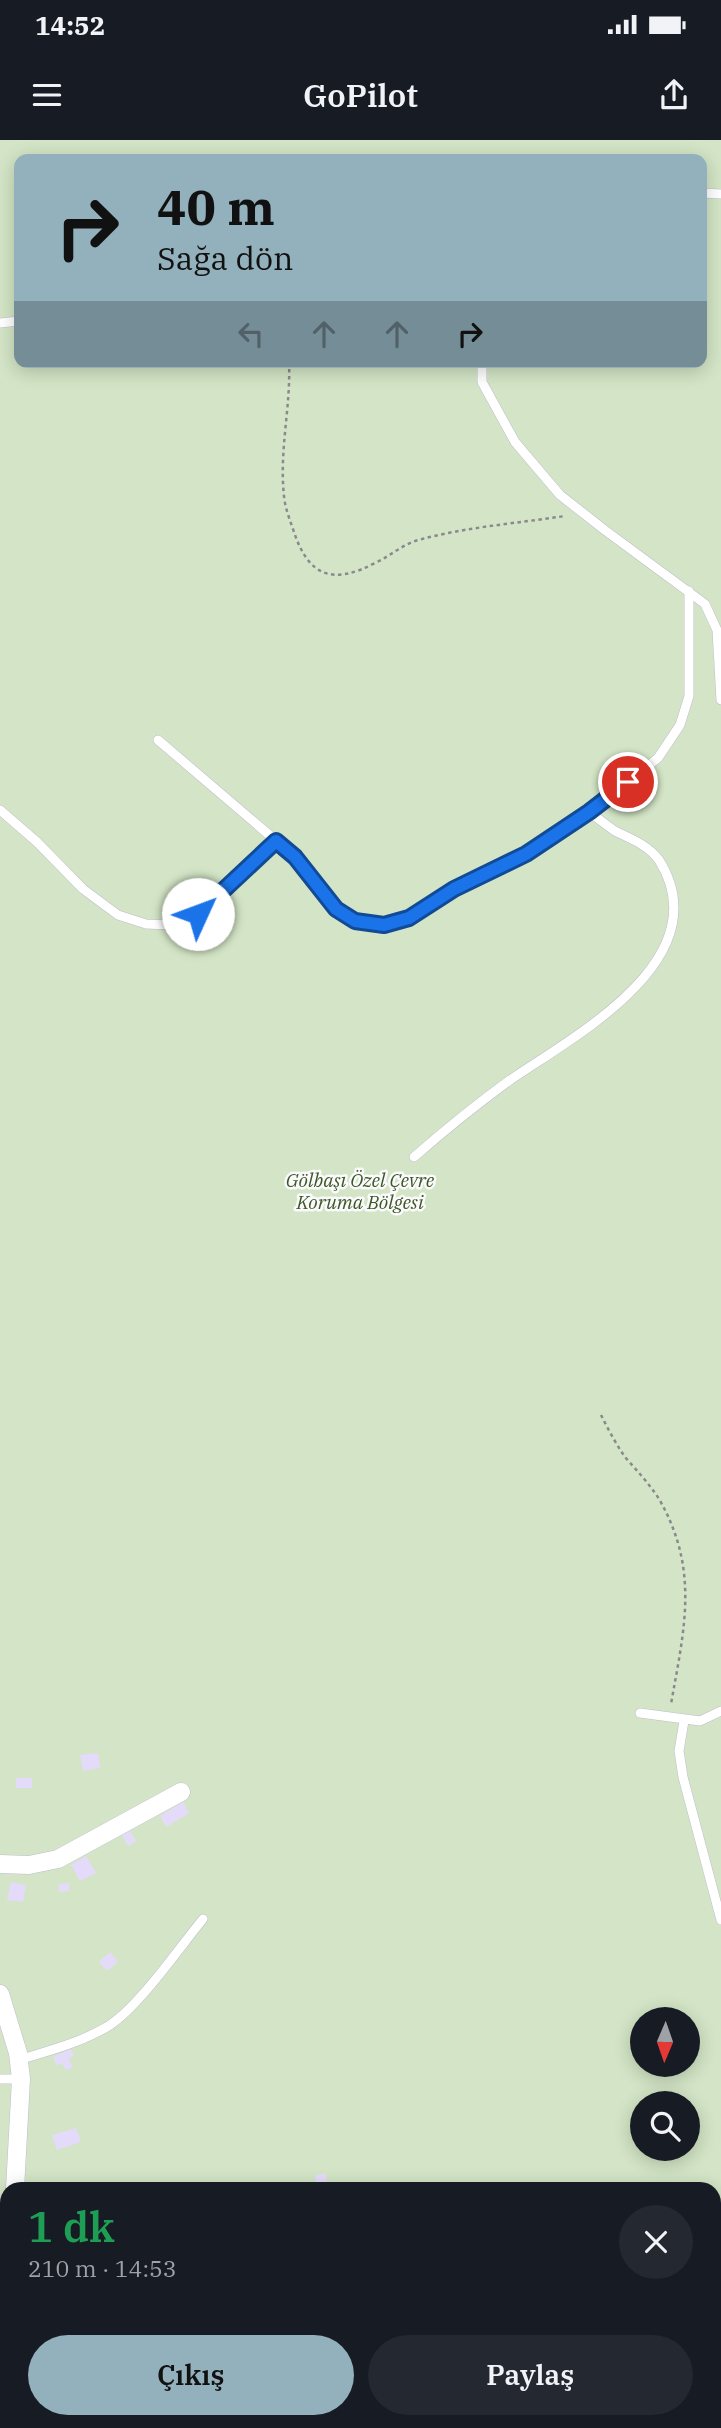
<!DOCTYPE html>
<html lang="tr">
<head>
<meta charset="utf-8">
<style>
  :root { --surface:#171b24; --page:#242831; --text:#f1f3f6; --muted:#9ea1a6; --accent:#93b1bc }
  body { margin:0; font-family:"IBM Plex Serif",serif; background:var(--page); color:var(--text); height:100vh; display:flex; flex-direction:column; font-size:26px; white-space:nowrap }
  * { box-sizing:border-box; margin:0 }
  p { font-size:23px; color:var(--muted) }
  .icon { flex:none; width:38px; height:38px; fill:none; stroke:currentColor; stroke-width:2; stroke-linecap:round; stroke-linejoin:round }
  .map { position:relative; flex:1; overflow:hidden }
  .drawer { position:absolute; left:0px; top:2042px; width:721px; height:247px; display:flex; flex-direction:column; background:var(--surface); border-radius:21px 21px 0 0; box-shadow:0 4px 18px #0003 }
  .drawer>* { flex:none }
  .guide { position:absolute; left:14px; top:14px; width:693px; height:214px; border-radius:14px; box-shadow:0 4px 18px #0003; background:#93b1bc; color:#111; overflow:hidden }
  .needle { width:46px; rotate:182deg }
  .tools { position:absolute; left:630px; top:1867px; display:grid; gap:14px }
  .tools a { display:grid; place-items:center; width:70px; height:70px; border-radius:50%; background:var(--surface); box-shadow:0 4px 18px #0003; font-size:35px }
  .pin { position:absolute; display:grid; place-items:center; width:60px; height:60px; color:#fff; margin:-30px; border:4px solid #fff; border-radius:50%; box-shadow:0 2px 7px #0007 }
  .me { position:absolute; width:77px; margin:-38px; rotate:47deg; stroke-linejoin:round; filter:drop-shadow(0 0 5px #0008) }
  .turn { display:flex; align-items:center; gap:24px; height:147px; padding:0 28px; font-size:32px }
  .turn .icon { width:91px; height:91px; stroke-width:2.5 }
  .turn b { display:block; font-size:49px; line-height:60px }
  .lanes { display:flex; align-items:center; height:66px; padding:0 28px; background:#0003; justify-content:center; gap:35px; direction:ltr }
  .lanes .off { opacity:.35 }
  .round { display:grid; place-items:center; flex:none; width:74px; height:74px; border-radius:37px; background:var(--page) }
  .head { display:flex; align-items:center; justify-content:space-between; height:119px; padding:0 28px }
  h1 { font-size:42px; font-weight:600; line-height:52px; color:#1e9e55 }
  .action { display:flex; gap:14px; margin-top:auto; padding:14px 28px }
  .action a { flex:1; height:80px; border-radius:42px; background:var(--accent); color:#111; font-size:28px; font-weight:600; line-height:80px; text-align:center }
  .action a+a { background:var(--page); color:var(--text) }
  .status { display:flex; justify-content:space-between; align-items:center; height:49px; padding:0 35px; background:var(--surface); direction:ltr }
  .status svg { height:19px; fill:currentColor }
  header { display:flex; justify-content:space-between; align-items:center; height:91px; padding:0 28px; background:var(--surface); font-size:32px; font-weight:600 }
  .map>svg:first-child { display:block }
</style>
</head>
<body>
<div class="status"><b>14:52</b><svg viewBox="0 0 49 12"><path d="M0 12V9h3v3zM5 12V6h3v6zM10 12V3h3v9zM15 12V0h3v12zM26 1h20v11H26zM47 4h2v5h-2z"/></svg></div>
<header><svg class="icon" aria-label="menu" viewBox="0 0 24 24"><path d="M4 6h16M4 12h16M4 18h16"/></svg>GoPilot<svg class="icon" aria-label="share" viewBox="0 0 24 24"><path d="M12 15V3M7 8l5-5 5 5M5 13v7h14v-7"/></svg></header>
<div class="map">
<svg width="721" height="2288" viewBox="0 0 721 2288">
  <rect width="100%" height="100%" fill="#faf9fc"/>
  <path fill="#d3e5c6" fill-rule="evenodd" d="M0,0H721V2288H0ZM19,19H702V222H19ZM642,1880H688V1925H642ZM642,1964H688V2009H642ZM7,2049H714V2282H7Z"/>
  <path fill="#e4dbfa" d="M98,1613L100,1628L83,1631L80,1615Z
    M16,1638H32V1648H16Z
    M183,1662L189,1673L166,1687L160,1676Z
    M130,1691L136,1701L128,1706L122,1695Z
    M86,1716L96,1733L80,1741L71,1725Z
    M11,1742L26,1745L23,1762L7,1760Z
    M69,1743V1751L59,1752V1744Z
    M110,1812L118,1822L107,1831L99,1822Z
    M71,1909L74,1916L68,1918L73,1927L66,1930L62,1923L57,1926L53,1917Z
    M76,1988L81,2002L57,2010L52,1995Z
    M326,2034L327,2046L316,2047L315,2035Z
    M202,2282H216V2288H202Z"/>
  <g fill="none" stroke-linecap="round" stroke-linejoin="round">
    <defs>
      <path id="lane" d="M702,53L721,54
        M0,183L19,181
        M482,222V242L515,302L560,355L606,391L705,464L717,490L721,560
        M158,600L295,717L336,769L355,781L364,784L384,785L397,783L409,778L454,749L526,714L589,672L658,618L680,585L689,556V451
        M0,670L37,702L83,749L118,775L146,784L170,785L198,773L276,701
        M414,1017C445,990 477,964 510,940C574,896 721,819 659,720C648,705 631,699 615,691C606,685 598,678 589,672
        M640,1573L700,1581L721,1571
        M684,1581L679,1611L683,1637L721,1780
        M19,1920C48,1911 79,1903 105,1888C136,1871 179,1808 203,1779
        M0,1939H21
        M228,2288L229,2282"/>
      <path id="street" d="M0,1724L29,1725L58,1719L181,1652
        M0,1854L18,1913L21,1939L15,2049
        M14,2282L15,2288"/>
    </defs>
    <use href="#lane" stroke="#c0bccd" stroke-width="10"/>
    <use href="#street" stroke="#c0bccd" stroke-width="19"/>
    <path stroke="#8b898e" stroke-width="2.5" stroke-dasharray="3.5 3.5" stroke-linecap="butt" d="M289,222C291,267 279,310 284,356C285,368 290,380 294,392C309,437 333,445 375,423C392,415 404,403 422,399C467,387 519,383 565,376
      M601,1275C608,1289 616,1304 625,1317C637,1331 649,1343 659,1359C700,1430 684,1490 671,1564"/>
    <use href="#lane" stroke="#fff" stroke-width="9"/>
    <use href="#street" stroke="#fff" stroke-width="18"/>
  </g>
  <g fill="none" stroke-linecap="round" stroke-linejoin="round">
    <defs>
      <path id="route" d="M198,774L276,701L295,717L336,769L355,781L384,785L409,778L454,749L526,714L589,672L628,642"/>
    </defs>
    <use href="#route" stroke="#114b97" stroke-width="18"/>
    <use href="#route" stroke="#1a73e8" stroke-width="12"/>
  </g>
  <g text-anchor="middle" stroke-width="5" stroke-linejoin="round" paint-order="stroke">
    <g font-size="19" font-style="italic" fill="#3d5725" stroke="#faf9fc">
      <text x="360" y="1047">Gölbaşı Özel Çevre<tspan x="360" dy="22">Koruma Bölgesi</tspan></text>
    </g>
  </g>
</svg>
<div class="tools">
<a><svg class="needle" viewBox="-14 -14 28 28"><path d="M0-13l5 13h-10z" fill="#e53935"/><path d="M0 13l5-13h-10z" fill="#9ea1a6"/></svg></a>
<a><svg class="icon" aria-label="search" viewBox="0 0 24 24"><circle cx="10" cy="10" r="6"/><path d="M15 15l6 6"/></svg></a>
</div>
<div class="pin" style="left:628px;top:642px;background:#d93025"><svg class="icon" aria-label="arrive" viewBox="0 0 24 24"><path d="M6 21V4h12l-3 4 3 4H6"/></svg></div>
<svg class="me" style="left:198px;top:774px" viewBox="-20 -20 40 40"><circle r="19" fill="#fff"/><path d="M0-13L10 11 0 6-10 11z" fill="#1a73e8"/></svg>
<div class="guide">
<div class="turn"><svg class="icon" aria-label="right" viewBox="0 0 24 24"><path d="M7 20v-9h11M14 6l5 5-5 5"/></svg><div><b>40 m</b>Sağa dön</div></div>
<div class="lanes"><svg class="icon off" aria-label="left" viewBox="0 0 24 24"><path d="M17 20v-9H6M10 6l-5 5 5 5"/></svg><svg class="icon off" aria-label="ahead" viewBox="0 0 24 24"><path d="M12 20V5M6 11l6-6 6 6"/></svg><svg class="icon off" aria-label="ahead" viewBox="0 0 24 24"><path d="M12 20V5M6 11l6-6 6 6"/></svg><svg class="icon" aria-label="right" viewBox="0 0 24 24"><path d="M7 20v-9h11M14 6l5 5-5 5"/></svg></div>
</div>
<section class="drawer">
<div class="head"><div><h1>1 dk</h1><p>210 m · 14:53</p></div><a class="round"><svg class="icon" aria-label="close" viewBox="0 0 24 24"><path d="M6 6l12 12M18 6L6 18"/></svg></a></div>
<div class="action"><a>Çıkış</a><a>Paylaş</a></div>
</section>
</div>
</body>
</html>
